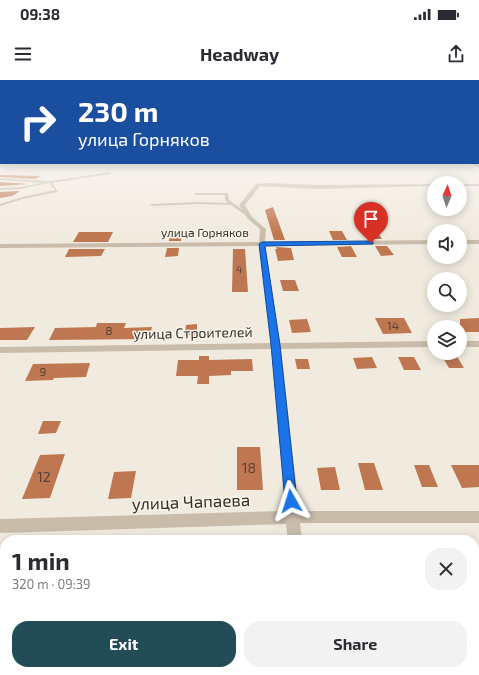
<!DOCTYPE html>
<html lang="en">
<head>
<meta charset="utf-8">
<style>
  :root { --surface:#fff; --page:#f2f2f3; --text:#2b2b33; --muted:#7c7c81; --accent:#224d57 }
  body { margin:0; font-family:"Exo 2",sans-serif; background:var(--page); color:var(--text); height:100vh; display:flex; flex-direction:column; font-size:15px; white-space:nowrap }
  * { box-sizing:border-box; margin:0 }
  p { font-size:13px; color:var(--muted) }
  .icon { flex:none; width:22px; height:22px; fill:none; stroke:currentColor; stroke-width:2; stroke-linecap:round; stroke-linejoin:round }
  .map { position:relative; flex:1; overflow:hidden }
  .side { position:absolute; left:0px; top:455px; width:479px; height:140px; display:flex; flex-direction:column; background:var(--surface); border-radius:16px 16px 0 0; box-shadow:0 2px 10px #0003 }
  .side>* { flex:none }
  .top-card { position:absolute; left:0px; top:0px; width:479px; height:84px; box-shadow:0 2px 10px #0003; background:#1a4fa0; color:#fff; overflow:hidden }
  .needle { width:26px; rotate:3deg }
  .controls { position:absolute; left:427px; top:96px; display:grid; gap:8px }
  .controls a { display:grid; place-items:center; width:40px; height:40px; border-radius:50%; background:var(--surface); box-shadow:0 2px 10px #0003; font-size:20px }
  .pin { position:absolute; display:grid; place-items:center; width:34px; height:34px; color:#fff; margin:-41px -17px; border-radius:50% 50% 50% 0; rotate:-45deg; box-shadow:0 0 4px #0007 }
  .pin .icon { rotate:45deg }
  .me { position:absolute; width:44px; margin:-22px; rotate:354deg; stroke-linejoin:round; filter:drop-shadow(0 0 3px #0008) }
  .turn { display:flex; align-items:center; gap:14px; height:84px; padding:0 12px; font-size:18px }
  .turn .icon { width:52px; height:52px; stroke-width:2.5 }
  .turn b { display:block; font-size:28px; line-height:34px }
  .round { display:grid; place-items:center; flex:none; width:42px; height:42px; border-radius:16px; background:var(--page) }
  .head { display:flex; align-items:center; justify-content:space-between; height:68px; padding:0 12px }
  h1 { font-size:24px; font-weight:700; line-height:30px }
  .primary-button { display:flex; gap:8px; margin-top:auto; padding:8px 12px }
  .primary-button a { flex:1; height:46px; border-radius:16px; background:var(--accent); color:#fff; font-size:16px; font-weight:700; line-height:46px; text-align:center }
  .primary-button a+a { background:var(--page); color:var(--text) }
  .status { display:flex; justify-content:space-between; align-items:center; height:28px; padding:0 20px; background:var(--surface); direction:ltr }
  .status svg { height:11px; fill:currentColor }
  header { display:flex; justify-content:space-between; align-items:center; height:52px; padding:0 12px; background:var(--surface); font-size:18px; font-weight:700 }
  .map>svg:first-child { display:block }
</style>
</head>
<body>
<div class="status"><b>09:38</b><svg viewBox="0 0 49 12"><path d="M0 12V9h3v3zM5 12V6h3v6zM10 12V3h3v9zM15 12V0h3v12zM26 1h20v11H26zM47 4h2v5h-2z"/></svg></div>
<header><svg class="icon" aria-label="menu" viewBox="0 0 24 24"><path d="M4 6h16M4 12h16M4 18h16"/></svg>Headway<svg class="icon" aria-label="share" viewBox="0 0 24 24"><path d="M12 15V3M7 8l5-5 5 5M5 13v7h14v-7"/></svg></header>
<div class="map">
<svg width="479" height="595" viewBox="0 0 479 595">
  <rect width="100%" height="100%" fill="#f1ebdf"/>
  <path fill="#be7750" d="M0,95L40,96L36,99L0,97Z
    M0,102L29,104L0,106Z
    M0,111V112L20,111L12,116L0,118Z
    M273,127L285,160H274L265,130Z
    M376,150L382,159H370L364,151Z
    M329,151H342L347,160H333Z
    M79,152H113L108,162H73Z
    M171,152H182L181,161H169Z
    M351,166L357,177H342L337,167Z
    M375,166H387L394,175L381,176Z
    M276,167L291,168L294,180L278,181L275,169H277Z
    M167,168H179L178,176L165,177Z
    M69,169H105L101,176L65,177Z
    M233,169H245L248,212H232Z
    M280,200H295L299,211H283Z
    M375,238H404L412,253L383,254Z
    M479,238V252H460V239Z
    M307,239L311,252L292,253L289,240Z
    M97,243H126L124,248L152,247L149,259L49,260L55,248L96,247Z
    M197,244V255H185L186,245Z
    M35,247L27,260H0V248Z
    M456,275L464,288H449L442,276Z
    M199,276H209V280L252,279L253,291H231V295L209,296V304H197L198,296H176L178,280H199Z
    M372,277L377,288L357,289L353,278Z
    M398,277H414L421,290H404Z
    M295,279H308L310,289H297Z
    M90,283L86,297L54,298L53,300L25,301L33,284Z
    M43,341H61L56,353L38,354Z
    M237,367H260L263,410H237Z
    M65,374L50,418L22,419L40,375Z
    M358,383H374L383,410H365Z
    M414,385H429L438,407H422Z
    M451,385H479V407L462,408Z
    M335,387L340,410H321L317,388Z
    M136,391L131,418L108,419L114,392Z"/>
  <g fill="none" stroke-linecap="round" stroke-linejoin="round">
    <path fill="#c9bcab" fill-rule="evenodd" d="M4,83H8L0,88V86Z
      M110,92L111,94L52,103L58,112L23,119L0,126V124L22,117L55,110L49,103L21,109L0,110V108L21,107L42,103L0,100V98L50,101Z
      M195,113H228L229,120L251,136L248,137L231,125L198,124L152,126L150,125L152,124L198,122L228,123L225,120V115H195Z
      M185,590H197V595H185Z"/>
    <path fill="#c9bcab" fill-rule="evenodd" d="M268,103L317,105L434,104V106L317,109L260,106L245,125L252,137L266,149L265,162L434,160V164L265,166L280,263L434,261V267L281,269L299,431H479V443H300L302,460H288L286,444L0,453V439L285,431L272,269L0,273V267L271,263L259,166L0,168V164L259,162L260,149L248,139L239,125L256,104Z
      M460,104H479V106H460Z
      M460,160H479V164H460Z
      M460,261H479V267H460Z
      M303,590H321L322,595H304Z"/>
    <path fill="#9d8c7d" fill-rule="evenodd" d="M470,83H475L479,85V88Z"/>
  </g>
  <linearGradient id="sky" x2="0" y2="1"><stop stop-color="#7eaed0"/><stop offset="0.45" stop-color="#f9f6f1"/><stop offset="1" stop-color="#f9f6f1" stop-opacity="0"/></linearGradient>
  <rect width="479" height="154" fill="url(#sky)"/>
  <path fill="#1a73e8" stroke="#114b97" d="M371,161L373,162V164L265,166L280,265L297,421L295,425L291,427L287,425L285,421L271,265L259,164L262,162Z"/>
  <g text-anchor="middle" stroke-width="3" stroke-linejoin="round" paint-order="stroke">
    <g font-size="10" fill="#594234">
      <text x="239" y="193">4</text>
    </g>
    <g font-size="12" fill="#37302a" stroke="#f9f4eb">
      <text x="205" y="157">улица Горняков</text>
    </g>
    <g font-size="12" fill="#594234">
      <text x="393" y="250">14</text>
      <text x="109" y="255">8</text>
      <text x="43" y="296">9</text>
    </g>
    <g font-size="14" fill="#37302a" stroke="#f9f4eb">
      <text transform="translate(193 253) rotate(-1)" y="5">улица Строителей</text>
    </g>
    <g font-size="14" fill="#594234">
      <text x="249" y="393">18</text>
      <text x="44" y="402">12</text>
    </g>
    <g font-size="17" fill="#37302a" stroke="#f9f4eb">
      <text transform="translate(191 422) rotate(-2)" y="6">улица Чапаева</text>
    </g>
  </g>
</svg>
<div class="controls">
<a><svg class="needle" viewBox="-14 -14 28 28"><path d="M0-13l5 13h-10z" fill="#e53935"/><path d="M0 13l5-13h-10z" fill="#7c7c81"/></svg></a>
<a><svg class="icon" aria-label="sound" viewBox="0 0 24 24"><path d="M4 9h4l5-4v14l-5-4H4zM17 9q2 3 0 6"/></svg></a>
<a><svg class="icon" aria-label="search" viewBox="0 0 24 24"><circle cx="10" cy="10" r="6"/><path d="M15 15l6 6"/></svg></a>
<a><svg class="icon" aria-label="layers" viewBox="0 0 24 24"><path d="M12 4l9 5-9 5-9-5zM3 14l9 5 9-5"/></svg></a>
</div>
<div class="pin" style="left:371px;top:163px;background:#d93025"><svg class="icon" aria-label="arrive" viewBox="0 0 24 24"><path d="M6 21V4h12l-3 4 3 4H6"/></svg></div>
<svg class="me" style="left:291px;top:421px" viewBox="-20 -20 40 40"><path d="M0-17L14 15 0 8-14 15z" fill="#1a73e8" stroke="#fff" stroke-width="4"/></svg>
<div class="top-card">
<div class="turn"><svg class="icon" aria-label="right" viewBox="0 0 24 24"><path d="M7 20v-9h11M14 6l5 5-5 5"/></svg><div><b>230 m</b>улица Горняков</div></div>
</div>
<section class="side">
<div class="head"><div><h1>1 min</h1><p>320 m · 09:39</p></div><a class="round"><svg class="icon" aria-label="close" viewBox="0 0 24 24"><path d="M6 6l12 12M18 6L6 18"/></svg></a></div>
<div class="primary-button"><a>Exit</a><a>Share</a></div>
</section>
</div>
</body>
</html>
